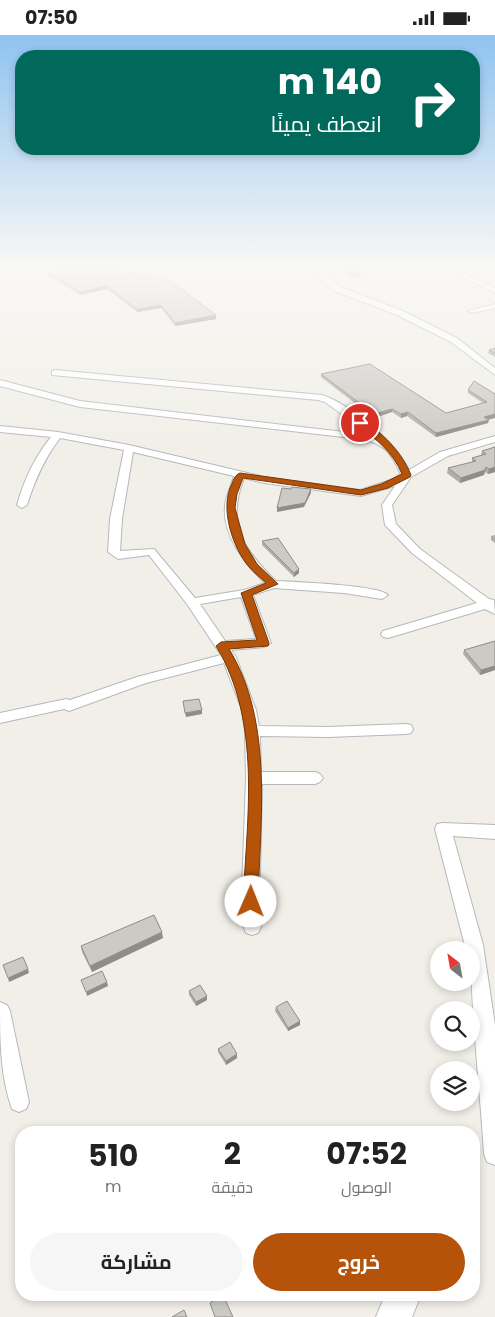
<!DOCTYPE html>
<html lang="ar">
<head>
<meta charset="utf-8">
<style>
  :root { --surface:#fff; --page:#f6f6f6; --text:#222; --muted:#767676; --accent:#b45309 }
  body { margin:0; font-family:Poppins,Cairo,sans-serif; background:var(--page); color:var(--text); direction:rtl; height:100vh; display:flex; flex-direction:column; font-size:19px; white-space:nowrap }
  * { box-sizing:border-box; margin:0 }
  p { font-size:16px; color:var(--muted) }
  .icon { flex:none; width:28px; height:28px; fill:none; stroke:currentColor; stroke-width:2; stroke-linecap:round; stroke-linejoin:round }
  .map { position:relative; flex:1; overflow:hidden; direction:ltr }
  .drawer { position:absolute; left:15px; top:1091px; width:465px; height:175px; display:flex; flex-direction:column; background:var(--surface); border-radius:20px; box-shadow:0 2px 8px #0003; direction:rtl }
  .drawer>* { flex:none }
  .banner { position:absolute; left:15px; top:15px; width:465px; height:105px; border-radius:20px; box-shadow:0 2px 8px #0003; direction:rtl; background:#00695c; color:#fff; overflow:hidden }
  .needle { width:32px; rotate:329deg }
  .tools { position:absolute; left:430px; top:906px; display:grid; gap:10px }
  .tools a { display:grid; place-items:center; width:50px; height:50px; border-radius:50%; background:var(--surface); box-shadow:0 2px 8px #0003; font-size:25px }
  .pin { position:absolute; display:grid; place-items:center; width:42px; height:42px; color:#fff; margin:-21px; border:2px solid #fff; border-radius:50%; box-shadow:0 1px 5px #0007 }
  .me { position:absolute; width:55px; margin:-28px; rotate:1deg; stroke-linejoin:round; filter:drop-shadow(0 0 4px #0008) }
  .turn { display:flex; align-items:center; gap:18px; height:105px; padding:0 15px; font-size:22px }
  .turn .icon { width:65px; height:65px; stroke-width:2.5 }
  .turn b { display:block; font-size:35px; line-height:42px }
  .eta { display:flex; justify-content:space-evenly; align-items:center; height:85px; text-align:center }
  .eta b { font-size:30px; font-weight:700; line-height:35px }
  .button { display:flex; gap:10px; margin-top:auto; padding:10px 15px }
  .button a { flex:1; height:58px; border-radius:30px; background:var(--accent); color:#fff; font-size:20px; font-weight:700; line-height:58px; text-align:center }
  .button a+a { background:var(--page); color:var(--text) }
  .status { display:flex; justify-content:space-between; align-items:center; height:35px; padding:0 25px; background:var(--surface); direction:ltr }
  .status svg { height:14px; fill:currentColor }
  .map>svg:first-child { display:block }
</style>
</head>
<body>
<div class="status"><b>07:50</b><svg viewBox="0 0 49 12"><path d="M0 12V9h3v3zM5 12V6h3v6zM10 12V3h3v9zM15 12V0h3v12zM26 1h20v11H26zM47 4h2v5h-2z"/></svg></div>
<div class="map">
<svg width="495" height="1282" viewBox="0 0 495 1282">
  <rect width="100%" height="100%" fill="#f1efe8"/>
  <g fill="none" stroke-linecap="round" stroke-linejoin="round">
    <defs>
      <path id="street" d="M309,233H317L340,252L403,276L457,303L495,333V340L451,307L397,280L334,256Z
        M445,233H454L495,253V258Z
        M495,269V273L472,278L468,276Z
        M55,335L322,360C350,369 396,408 409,435L440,417L495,401V407L448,421L411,442L392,470L396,489L420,514L489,564L494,565L495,579L485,574L388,603L383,602L381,599L383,596L477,568L412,518L385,490L382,470L395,451L361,461L264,448L244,443C226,489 243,514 276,546C295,547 379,550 388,560L382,564L344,558L274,553L253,560L271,608L264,612L231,615L236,622L256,675L259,691L328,692L406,689L411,690L413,694L411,698L406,699L328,702L260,701L261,737H315L320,739L323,743L320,747L315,749H262L259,885L261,892L258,898L252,900L246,898L241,885L246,743L245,696L242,675L224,628L146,648L69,676L64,674L0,688V678L66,664L70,665L137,642L221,620L187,569L149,520L118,524L108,517L110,484L124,415L60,403C44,424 35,445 27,470L22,473L17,470C24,445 34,423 51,402L0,397V391L58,397L129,410L264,442L360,455L391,445L401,439C390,417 385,409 361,404L80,372L0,351V345L80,366L370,400L325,367L318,365L52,340V336ZM133,417L234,441C231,451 226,460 225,471C222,500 245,529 265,548L244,555L195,563L154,514L120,516L122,484ZM241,562L256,604L225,606L200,569Z
        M443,788L495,790V804L453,801L483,910L495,990V1130L487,1127L484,1119C480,1051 471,982 471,915H466L435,794L437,789Z
        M0,967L7,970L10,976L29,1067L26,1074L19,1077L12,1074C0,1041 0,1003 0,967Z"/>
      <path id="secondary" d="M385,1260H421L412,1282H376Z"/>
    </defs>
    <use href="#street" stroke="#b5b8bc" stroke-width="2"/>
    <use href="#secondary" stroke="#b6babf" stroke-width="2"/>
    <use href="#street" fill="#fff" fill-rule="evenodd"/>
    <use href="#secondary" fill="#fff" fill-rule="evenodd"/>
  </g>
  <path fill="#afaea9" d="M57,233L216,284L175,291L161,273L137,277L107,254L80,260L48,240L47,237Z
    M344,233H361V242H347Z
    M495,313V322L488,318L489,315Z
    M321,339L446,378L483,368L468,358V355L495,359V383L488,384V388L436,402L407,381L401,383L392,377L374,383L321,342Z
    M495,412V437L488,439L485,437L484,440L460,448L447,438L448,433L472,427V423L481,420L482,416Z
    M495,500V508L491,505V501Z
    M262,506L299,538L294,542L262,510Z
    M495,606V635L480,640L463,619L464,615Z
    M163,903L92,937L82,917L81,911Z
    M189,956L207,965L196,971L189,960Z
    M276,972L300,990L288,996L275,976Z
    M218,1014L237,1023L226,1030L218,1017Z"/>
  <path fill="#8f8d8a" d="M107,251V254L80,260V257Z
    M161,270V273L137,277V274Z
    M216,280V284L175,291V288Z
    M392,374V377L374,383V379Z
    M408,377L407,381L401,383V379Z
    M495,379V383L483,386L484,382Z
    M489,385L488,388L436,402V398Z
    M486,432L484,440L460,448L461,443Z
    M495,432V437L488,439L489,434Z
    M311,454V458L304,472L277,477V473Z
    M299,534V538L294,542V538Z
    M495,631V635L480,640L481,635Z
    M202,675V679L186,682L185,678Z
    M162,897L163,903L92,937L90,931Z
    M28,934L29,938L9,947L8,943Z
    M107,947L108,951L87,961L86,957Z
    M207,961V965L196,971V967Z
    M300,986V990L288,996V993Z
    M237,1019V1023L226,1030V1026Z"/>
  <path fill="#cccac5" stroke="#8f8d8a" d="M57,233H113L172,247L216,280L175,288L161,270L137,274L107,251L80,257L47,237Z
    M345,233H361L362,239H347Z
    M495,313V318L489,315Z
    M370,329L446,378L487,367L468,355L474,346L495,359V379L484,382L489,385L436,398L408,377L401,379L392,374L374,379L321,339Z
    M495,412V432L489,434L486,432L485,435L461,443L448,433L476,426L472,423L486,419L482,416Z
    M292,452L311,454L305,468L277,473L282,453L291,454Z
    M278,503L299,534L294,538L262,506Z
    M495,606V631L481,635L464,615Z
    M199,664L202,675L185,678L183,666Z
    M154,880L162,897L90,931L81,911Z
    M23,922L28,934L8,943L3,930Z
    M102,936L107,947L86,957L81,945Z
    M200,950L207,961L196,967L189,956Z
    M287,966L300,986L288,993L276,972Z
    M230,1007L237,1019L226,1026L218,1014Z
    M222,1260H223L233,1282H215L210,1268Z
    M184,1275L187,1282H172Z"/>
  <linearGradient id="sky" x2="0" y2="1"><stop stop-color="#8fc3f1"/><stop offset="0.56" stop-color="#f9f8f5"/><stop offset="1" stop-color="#f9f8f5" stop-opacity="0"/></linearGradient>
  <rect width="495" height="413" fill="url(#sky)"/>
  <path fill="#b45309" stroke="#753606" d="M360,386C382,395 402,418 411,440L410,442L388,453L361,460L243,443L237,459L235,473L245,509L257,529L278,549L252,560L269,608L268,611L229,614C274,687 260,785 258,867L256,871L251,873L246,871L243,867C247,782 262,687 216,611L221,607L257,605L241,558L266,548C261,543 254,538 249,532C233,513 221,477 230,453C233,447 234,440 240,438L361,455L381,449L402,439C393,417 376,404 357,390L356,388Z"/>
</svg>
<div class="tools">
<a><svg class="needle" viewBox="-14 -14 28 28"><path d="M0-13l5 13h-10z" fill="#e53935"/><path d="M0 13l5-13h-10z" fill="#767676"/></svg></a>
<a><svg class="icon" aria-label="search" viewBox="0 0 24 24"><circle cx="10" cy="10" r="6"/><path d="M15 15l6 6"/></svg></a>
<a><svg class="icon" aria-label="layers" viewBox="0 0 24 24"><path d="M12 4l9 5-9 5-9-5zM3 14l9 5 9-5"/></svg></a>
</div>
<div class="pin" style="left:360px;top:388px;background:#d93025"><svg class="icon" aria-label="arrive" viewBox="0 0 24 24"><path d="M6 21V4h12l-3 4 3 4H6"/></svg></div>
<svg class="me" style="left:251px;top:867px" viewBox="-20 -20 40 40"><circle r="19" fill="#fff"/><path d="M0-13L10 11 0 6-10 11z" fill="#b45309"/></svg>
<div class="banner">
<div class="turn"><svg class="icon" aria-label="right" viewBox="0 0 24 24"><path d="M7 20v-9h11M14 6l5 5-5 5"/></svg><div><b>140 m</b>انعطف يمينًا</div></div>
</div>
<section class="drawer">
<div class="eta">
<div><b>07:52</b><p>الوصول</p></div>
<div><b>2</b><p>دقيقة</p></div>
<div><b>510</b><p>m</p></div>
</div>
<div class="button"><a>خروج</a><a>مشاركة</a></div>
</section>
</div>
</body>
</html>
